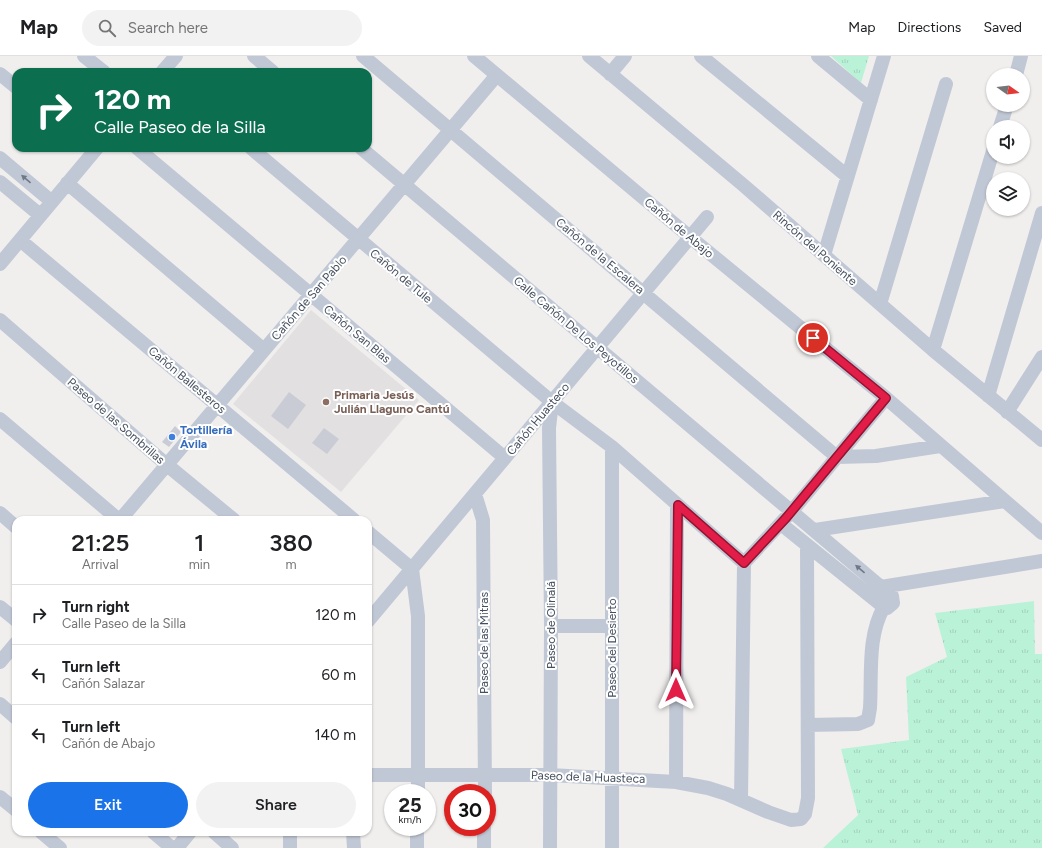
<!DOCTYPE html>
<html lang="en">
<head>
<meta charset="utf-8">
<style>
  :root { --surface:#fff; --page:#f2f2f2; --text:#202124; --muted:#757577; --line:#e0e0e0; --accent:#1a73e8 }
  body { margin:0; font-family:Figtree,sans-serif; background:var(--page); color:var(--text); height:100vh; display:flex; flex-direction:column; font-size:15px; white-space:nowrap }
  * { box-sizing:border-box; margin:0 }
  p { font-size:13px; color:var(--muted) }
  .icon { flex:none; width:22px; height:22px; fill:none; stroke:currentColor; stroke-width:2; stroke-linecap:round; stroke-linejoin:round }
  .map { position:relative; flex:1; overflow:hidden }
  .side { position:absolute; left:12px; top:460px; width:360px; height:320px; display:flex; flex-direction:column; background:var(--surface); border-radius:12px; box-shadow:0 1px 3px #0004 }
  .side>* { flex:none }
  .guide { position:absolute; left:12px; top:12px; width:360px; height:84px; border-radius:12px; box-shadow:0 1px 3px #0004; background:#0b6e4f; color:#fff; overflow:hidden }
  .needle { width:26px; rotate:104deg }
  .buttons { position:absolute; left:986px; top:12px; display:grid; gap:8px }
  .buttons a { display:grid; place-items:center; width:44px; height:44px; border-radius:50%; background:var(--surface); box-shadow:0 1px 3px #0004; font-size:20px }
  .speed { position:absolute; left:384px; top:728px; display:flex; gap:8px; font-size:20px; font-weight:700; text-align:center }
  .speed>* { display:grid; place-content:center; width:52px; height:52px; border-radius:50%; background:var(--surface); box-shadow:0 1px 3px #0004; line-height:1 }
  .speed small { font-size:10px; font-weight:400 }
  .speed .limit { border:6px solid #d22; background:#fff; color:#111 }
  .pin { position:absolute; display:grid; place-items:center; width:34px; height:34px; color:#fff; margin:-17px; border:2px solid #fff; border-radius:50%; box-shadow:0 1px 4px #0007 }
  .me { position:absolute; width:44px; margin:-22px; rotate:0deg; stroke-linejoin:round; filter:drop-shadow(0 0 3px #0008) }
  .turn { display:flex; align-items:center; gap:14px; height:84px; padding:0 16px; font-size:18px }
  .turn .icon { width:52px; height:52px; stroke-width:2.5 }
  .turn b { display:block; font-size:28px; line-height:34px }
  .eta { display:flex; justify-content:space-evenly; align-items:center; height:68px; text-align:center }
  .eta b { font-size:24px; font-weight:600; line-height:28px }
  .primary-button { display:flex; gap:8px; margin-top:auto; padding:8px 16px }
  .primary-button a { flex:1; height:46px; border-radius:24px; background:var(--accent); color:#fff; font-size:16px; font-weight:600; line-height:46px; text-align:center }
  .primary-button a+a { background:var(--page); color:var(--text) }
  ul { padding:0; list-style:none }
  li { display:flex; align-items:center; gap:12px; height:60px; padding:0 16px; border-top:1px solid var(--line) }
  li div { flex:1 }
  li b { display:block; font-size:15px }
  li em { font-style:normal }
  header { display:flex; align-items:center; gap:24px; box-sizing:border-box; height:56px; padding:0 20px; background:var(--surface); border-bottom:1px solid var(--line) }
  header strong { font-size:19px }
  nav { display:flex; gap:22px; margin-inline-start:auto; font-size:14px }
  .search { width:280px; height:36px; background:var(--page); display:flex; align-items:center; gap:10px; box-sizing:border-box; padding:0 14px; border-radius:22px; color:var(--muted); font-size:15px }
  .map>svg:first-child { display:block }
</style>
</head>
<body>
<header>
<strong>Map</strong>
<div class="search"><svg class="icon" aria-label="search" viewBox="0 0 24 24"><circle cx="10" cy="10" r="6"/><path d="M15 15l6 6"/></svg>Search here</div>
<nav><a>Map</a><a>Directions</a><a>Saved</a></nav>
</header>
<div class="map">
<svg width="1042" height="792" viewBox="0 0 1042 792">
  <defs>
    <pattern id="grass-tufts" width="24" height="20" patternUnits="userSpaceOnUse"><rect width="24" height="20" fill="#baf2d8"/><path d="M3 7l-1-3M5 7V3M7 7l1-3M15 17l-1-3M17 17v-4M19 17l1-3" fill="none" stroke="#a1d1bc"/></pattern>
  </defs>
  <rect width="100%" height="100%" fill="#f1efee"/>
  <path fill="#e2e0e0" d="M311,254L419,344L341,436L233,348Z"/>
  <path fill="url(#grass-tufts)" d="M831,0H869L861,27Z
    M1034,545L1035,598H1042V792H823L858,759L841,693L909,684L906,621L947,601L935,557Z"/>
  <path fill="#caccd5" d="M289,336L306,349L288,373L271,360Z
    M175,370L181,376L169,391L162,386Z
    M324,372L339,383L327,398L312,387Z"/>
  <g fill="none" stroke-linecap="round" stroke-linejoin="round">
    <path stroke="#c1c8d5" stroke-width="14" d="M84,0L104,16
      M254,0L273,16
      M363,0L837,401L876,400L940,390
      M474,0L690,181L886,342L1042,477
      M589,0L742,128L933,294L1042,384
      M701,0L847,120
      M818,0L871,44
      M162,16L176,0
      M0,18L16,31
      M610,18L625,0
      M1016,19L1021,0
      M1000,71L1007,49
      M137,92L505,402
      M251,92L552,346L612,391L744,507
      M361,92L881,531L892,540L893,547L887,552L884,551L781,468
      M0,102L51,145
      M0,126L40,159
      M67,127L264,294
      M20,184L354,464
      M824,199L884,0
      M0,208L97,92
      M880,248L946,28
      M0,264L167,409L234,464
      M933,294L993,95
      M988,340L1042,157
      M1007,356L1042,301
      M0,363L119,464
      M612,391V792
      M475,438L483,464L485,737
      M0,457L16,471
      M120,464L497,19
      M815,474L1005,445
      M368,476L412,513L418,560V737
      M744,507L792,455L886,342
      M881,531L1042,505
      M0,551L16,564
      M368,565L707,161
      M551,570H612
      M0,606L16,587
      M0,648L16,662
      M808,669L858,668L868,664L870,652C872,619 867,580 884,551
      M368,719H550L676,726L708,732L727,738L768,756L791,764L801,763L805,758L808,742L807,490
      M676,726L677,449
      M0,741L16,754
      M741,744L744,507
      M41,776L60,792
      M153,776L172,792
      M214,776L232,792
      M290,776V792
      M353,776L354,792
      M177,792L190,776
      M417,792V771
      M484,792V771
      M550,792L551,570L549,372L552,346"/>
  </g>
  <defs><path id="oneway-solid" d="M-6-.8H1V-3.2L6.5 0L1 3.2V.8H-6Z"/></defs>
  <g fill="#707988">
    <use href="#oneway-solid" transform="translate(26 123) rotate(-140)"/>
    <use href="#oneway-solid" transform="translate(860 513) rotate(-140)"/>
  </g>
  <g fill="none" stroke-linecap="round" stroke-linejoin="round">
    <defs>
      <path id="route" d="M676,634L678,449L744,507L786,462L886,342L813,282"/>
    </defs>
    <use href="#route" stroke="#92132f" stroke-width="10"/>
    <use href="#route" stroke="#e11d48" stroke-width="7"/>
  </g>
  <circle fill="#8d6e63" stroke="#fff" stroke-width="1.5" cx="326" cy="346" r="4"/>
  <circle fill="#3f7fe0" stroke="#fff" stroke-width="1.5" cx="172" cy="381" r="4"/>
  <g text-anchor="middle" stroke-width="4" stroke-linejoin="round" paint-order="stroke">
    <g font-size="12" fill="#454f5e" stroke="#fff">
      <text transform="translate(679 172) rotate(40)" y="4">Cañón de Abajo</text>
      <text transform="translate(815 192) rotate(41)" y="4">Rincón del Poniente</text>
      <text transform="translate(600 200) rotate(40)" y="4">Cañón de la Escalera</text>
      <text transform="translate(401 220) rotate(40)" y="4">Cañón de Tule</text>
      <text transform="translate(309 242) rotate(-49)" y="4">Cañón de San Pablo</text>
      <text transform="translate(576 274) rotate(40)" y="4">Calle Cañón De Los Peyotillos</text>
      <text transform="translate(357 278) rotate(40)" y="4">Cañón San Blas</text>
      <text transform="translate(187 324) rotate(40)" y="4">Cañón Ballesteros</text>
      <text transform="translate(538 363) rotate(-50)" y="4">Cañón Huasteco</text>
      <text transform="translate(116 365) rotate(41)" y="4">Paseo de las Sombrillas</text>
      <text transform="translate(551 569) rotate(-90)" y="4">Paseo de Olinalá</text>
      <text transform="translate(484 587) rotate(-90)" y="4">Paseo de las Mitras</text>
      <text transform="translate(612 592) rotate(-90)" y="4">Paseo del Desierto</text>
      <text transform="translate(588 721) rotate(2)" y="4">Paseo de la Huasteca</text>
    </g>
    <g font-size="12" font-weight="bold" fill="#785e54" stroke="#fff" text-anchor="start">
      <text x="334" y="343">Primaria Jesús<tspan x="334" dy="14">Julián Llaguno Cantú</tspan></text>
    </g>
    <g font-size="12" font-weight="bold" fill="#366cbe" stroke="#fff" text-anchor="start">
      <text x="180" y="378">Tortillería<tspan x="180" dy="14">Ávila</tspan></text>
    </g>
  </g>
</svg>
<div class="buttons">
<a><svg class="needle" viewBox="-14 -14 28 28"><path d="M0-13l5 13h-10z" fill="#e53935"/><path d="M0 13l5-13h-10z" fill="#757577"/></svg></a>
<a><svg class="icon" aria-label="sound" viewBox="0 0 24 24"><path d="M4 9h4l5-4v14l-5-4H4zM17 9q2 3 0 6"/></svg></a>
<a><svg class="icon" aria-label="layers" viewBox="0 0 24 24"><path d="M12 4l9 5-9 5-9-5zM3 14l9 5 9-5"/></svg></a>
</div>
<div class="speed"><div>25<small>km/h</small></div><div class="limit">30</div></div>
<div class="pin" style="left:813px;top:282px;background:#d93025"><svg class="icon" aria-label="arrive" viewBox="0 0 24 24"><path d="M6 21V4h12l-3 4 3 4H6"/></svg></div>
<svg class="me" style="left:676px;top:634px" viewBox="-20 -20 40 40"><path d="M0-17L14 15 0 8-14 15z" fill="#e11d48" stroke="#fff" stroke-width="4"/></svg>
<div class="guide">
<div class="turn"><svg class="icon" aria-label="right" viewBox="0 0 24 24"><path d="M7 20v-9h11M14 6l5 5-5 5"/></svg><div><b>120 m</b>Calle Paseo de la Silla</div></div>
</div>
<section class="side">
<div class="eta">
<div><b>21:25</b><p>Arrival</p></div>
<div><b>1</b><p>min</p></div>
<div><b>380</b><p>m</p></div>
</div>
<ul>
<li><svg class="icon" aria-label="right" viewBox="0 0 24 24"><path d="M7 20v-9h11M14 6l5 5-5 5"/></svg><div><b>Turn right</b><p>Calle Paseo de la Silla</p></div><em>120 m</em></li>
<li><svg class="icon" aria-label="left" viewBox="0 0 24 24"><path d="M17 20v-9H6M10 6l-5 5 5 5"/></svg><div><b>Turn left</b><p>Cañón Salazar</p></div><em>60 m</em></li>
<li><svg class="icon" aria-label="left" viewBox="0 0 24 24"><path d="M17 20v-9H6M10 6l-5 5 5 5"/></svg><div><b>Turn left</b><p>Cañón de Abajo</p></div><em>140 m</em></li>
</ul>
<div class="primary-button"><a>Exit</a><a>Share</a></div>
</section>
</div>
</body>
</html>
